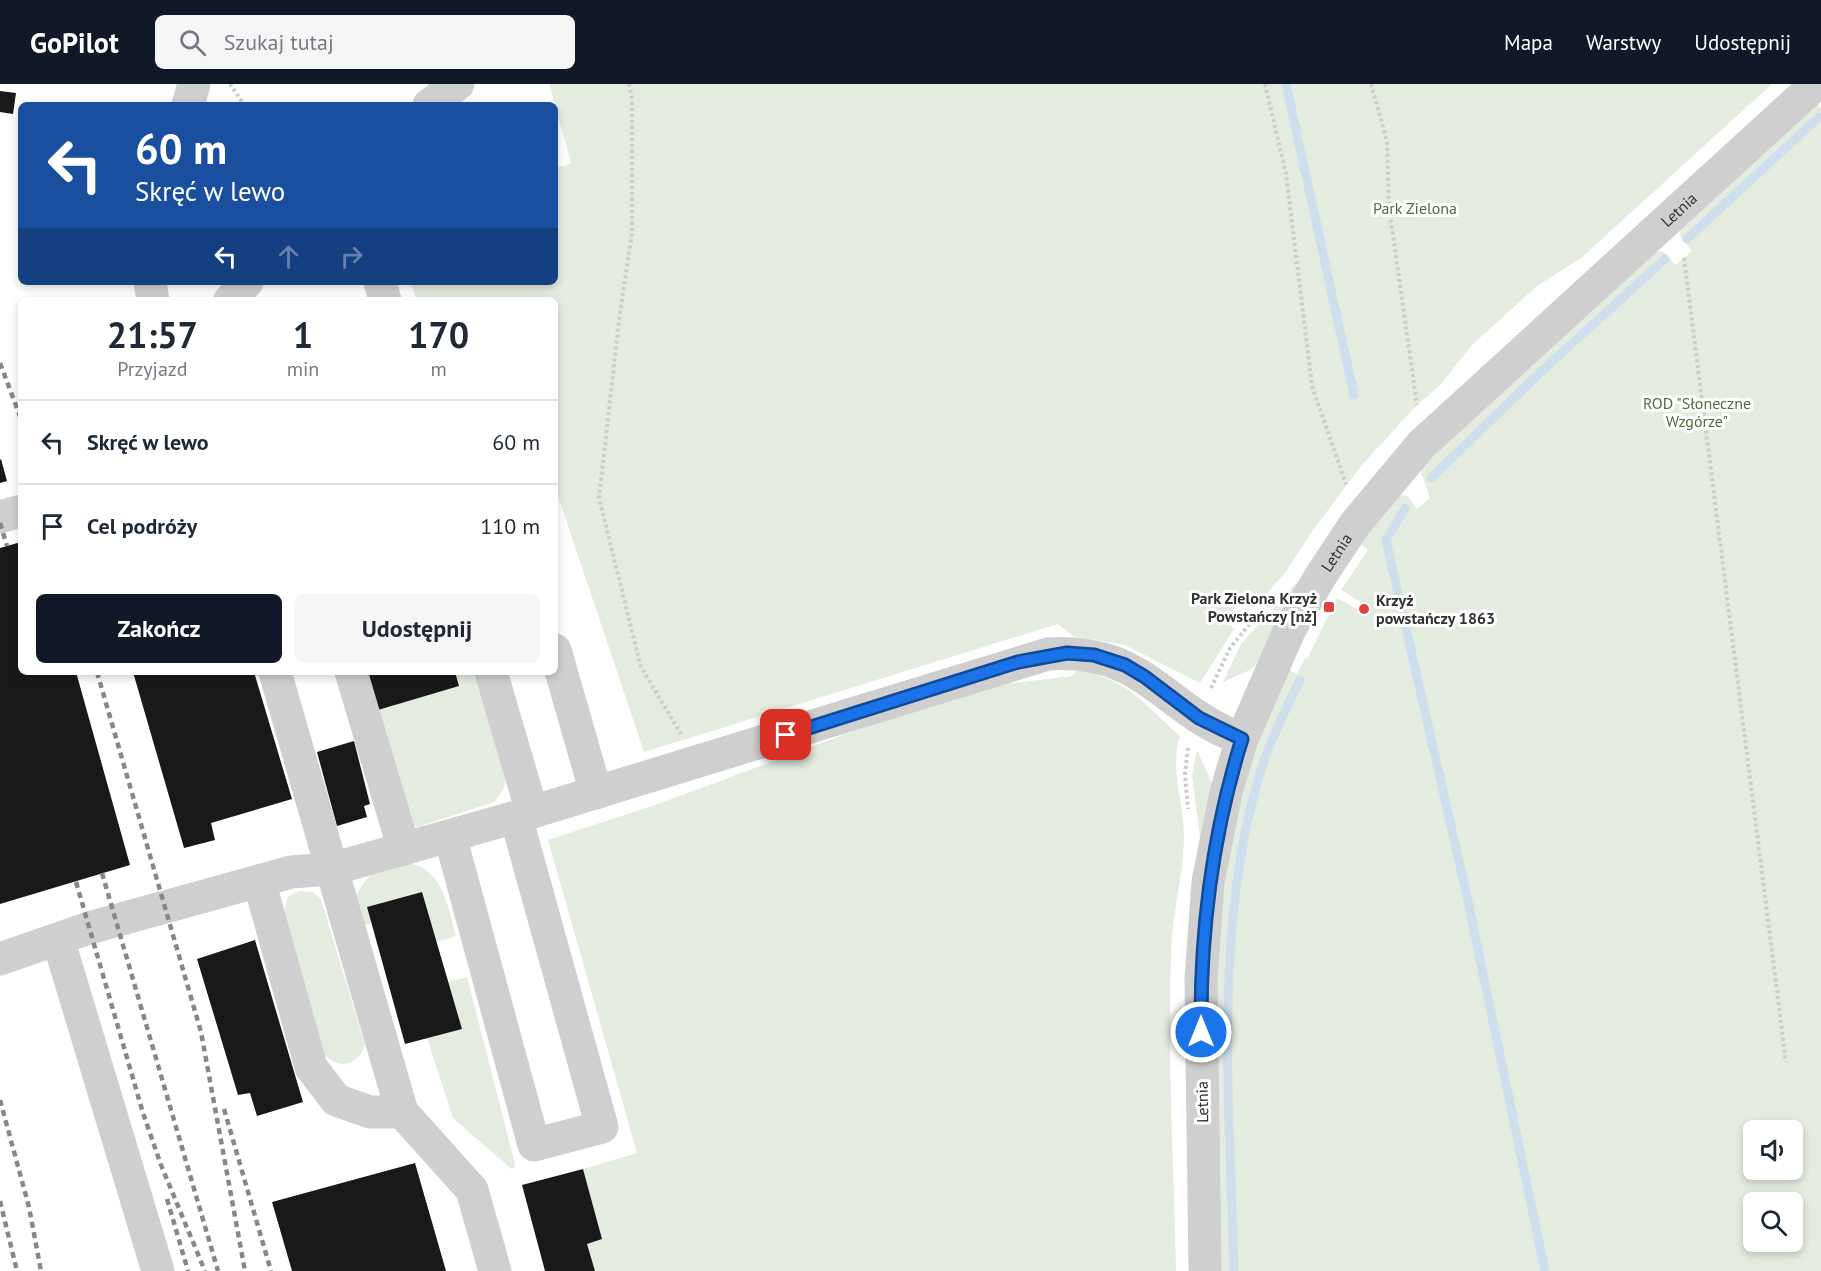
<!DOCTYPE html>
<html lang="pl">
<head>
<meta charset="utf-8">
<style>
  :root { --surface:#fff; --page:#f6f6f7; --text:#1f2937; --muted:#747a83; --line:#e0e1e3; --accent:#111827 }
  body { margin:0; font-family:"PT Sans",sans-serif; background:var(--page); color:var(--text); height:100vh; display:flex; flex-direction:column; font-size:22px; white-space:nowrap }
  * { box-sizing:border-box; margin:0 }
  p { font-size:20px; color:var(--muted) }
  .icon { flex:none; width:33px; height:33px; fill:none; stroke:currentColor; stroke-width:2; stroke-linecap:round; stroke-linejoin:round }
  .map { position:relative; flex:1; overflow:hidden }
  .details { position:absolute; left:18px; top:213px; width:540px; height:378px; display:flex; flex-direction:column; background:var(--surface); border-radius:9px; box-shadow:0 3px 9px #0003 }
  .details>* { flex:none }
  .guide { position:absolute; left:18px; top:18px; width:540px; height:183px; border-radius:9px; box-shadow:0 3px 9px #0003; background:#1a4fa0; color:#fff; overflow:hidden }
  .controls { position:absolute; left:1743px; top:1036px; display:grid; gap:12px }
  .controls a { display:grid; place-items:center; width:60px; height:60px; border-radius:9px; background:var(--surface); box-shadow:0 3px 9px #0003; font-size:30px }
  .pin { position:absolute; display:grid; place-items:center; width:51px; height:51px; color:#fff; margin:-26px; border-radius:12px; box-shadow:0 3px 9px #0006 }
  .me { position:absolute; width:66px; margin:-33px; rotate:0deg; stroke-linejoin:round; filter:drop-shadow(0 0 4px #0008) }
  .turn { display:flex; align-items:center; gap:21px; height:126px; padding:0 18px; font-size:27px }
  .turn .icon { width:78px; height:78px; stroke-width:2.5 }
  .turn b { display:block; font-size:42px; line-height:51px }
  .lanes { display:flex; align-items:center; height:57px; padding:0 18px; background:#0003; justify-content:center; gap:30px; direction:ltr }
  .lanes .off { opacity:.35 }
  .eta { display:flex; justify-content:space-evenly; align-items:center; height:102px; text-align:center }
  .eta b { font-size:36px; font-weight:700; line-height:42px }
  .action { display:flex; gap:12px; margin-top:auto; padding:12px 18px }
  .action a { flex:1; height:69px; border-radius:9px; background:var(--accent); color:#fff; font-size:24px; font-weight:700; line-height:69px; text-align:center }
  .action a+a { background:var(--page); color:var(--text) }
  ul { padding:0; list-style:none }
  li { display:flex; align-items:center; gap:18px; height:84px; padding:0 18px; border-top:2px solid var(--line) }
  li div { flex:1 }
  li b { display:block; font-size:22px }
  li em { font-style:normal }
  header { display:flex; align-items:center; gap:36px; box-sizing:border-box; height:84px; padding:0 30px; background:var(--accent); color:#fff }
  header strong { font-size:28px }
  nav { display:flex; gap:33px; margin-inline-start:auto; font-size:21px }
  .search { width:420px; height:54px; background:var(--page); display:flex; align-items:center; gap:15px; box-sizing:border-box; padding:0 21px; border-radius:9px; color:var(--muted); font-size:22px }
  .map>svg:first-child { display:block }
</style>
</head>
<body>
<header>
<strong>GoPilot</strong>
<div class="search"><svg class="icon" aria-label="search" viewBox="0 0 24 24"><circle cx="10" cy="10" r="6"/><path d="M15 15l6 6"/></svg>Szukaj tutaj</div>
<nav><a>Mapa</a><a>Warstwy</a><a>Udostępnij</a></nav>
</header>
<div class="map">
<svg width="1821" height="1187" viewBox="0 0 1821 1187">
  <rect width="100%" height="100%" fill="#fff"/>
  <path fill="#e4ebdf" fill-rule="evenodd" d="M549,0H1772L1581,174L1537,202L1473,260L1440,301L1414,324L1361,382L1313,446L1285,489L1256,521L1246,511L1224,536L1234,545L1200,599L1125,561L1073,552L1058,540L644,668L555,403V216H416L411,198H555V84L571,79Z
    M1817,20L1821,24V1187H1219L1217,888L1225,790L1243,707L1262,645L1289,586L1297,590L1305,574L1307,575L1337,514L1366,530L1369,523L1341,506L1368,466L1360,459L1398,411L1408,412L1417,425L1430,414L1420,385L1453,351L1654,167H1663L1676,181L1692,167L1681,154L1680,144ZM1754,1047H1792V1086H1754ZM1754,1119H1792V1158H1754Z
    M1299,496L1259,577L1250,586L1223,598L1241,560Z
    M1077,586C1129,596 1143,619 1180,652C1169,685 1185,722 1184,756C1183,793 1172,831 1171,869C1167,974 1174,1081 1176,1187H595L587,1160L602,1155L583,1085L637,1069L548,756L661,719L966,605L1072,592Z
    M455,588H474C482,614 505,673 505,697C505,706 499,712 494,718L418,743L407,740L378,626L459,602Z
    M1197,666L1211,697L1200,755L1192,691Z
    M392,780C399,780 409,779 416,781C444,790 449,828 456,852L436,858L421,808L368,823L372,839L360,843L353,820C364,796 367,790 392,780Z
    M300,807L313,808L321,815L365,961C359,981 339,987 324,970L284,829L288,812Z
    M467,893L514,1076L515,1083L511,1085L453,1034L427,954L462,945L448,898Z"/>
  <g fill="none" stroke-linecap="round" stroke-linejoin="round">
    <path stroke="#cfdeec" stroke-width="9" d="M1286,0L1354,311
      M1687,155L1819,33
      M1431,394L1544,285L1665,175
      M1405,424L1386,456L1466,808L1545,1187
      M1234,1187C1230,1026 1212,834 1263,680C1273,651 1286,624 1300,596"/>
  </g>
  <path fill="#191919" d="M0,7L16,9L13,30L0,28Z
    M1,375L7,397L0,399V376Z
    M21,458V588H76L130,781L0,820V464Z
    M133,588H254L292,715L211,739L215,756L184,764Z
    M368,588H455L459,602L378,626Z
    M354,657L370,720L364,722L367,733L337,742L317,668Z
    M422,808L462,945L405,960L367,823Z
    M255,856L303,1018L257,1032L250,1009L238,1011L197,875Z
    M415,1079L446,1187H292L272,1118Z
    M583,1085L602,1155L587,1160L595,1187H545L522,1101Z"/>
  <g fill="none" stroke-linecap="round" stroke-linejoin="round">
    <path stroke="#ccc" stroke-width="4" stroke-dasharray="3 3" stroke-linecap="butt" d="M230,0L244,21
      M629,0L632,15V149L620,228L599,414L641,583L681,650
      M1265,0L1286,90L1312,302L1346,400
      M1371,0L1387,57L1389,123L1417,321
      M1684,174L1786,978
      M1211,604L1230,564L1262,525
      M1188,664L1185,690L1188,725"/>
    <g stroke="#cfcfcf" stroke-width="33">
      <path d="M188,21L194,0"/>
      <path d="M429,21L458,0"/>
      <path d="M150,198L153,216"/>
      <path d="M380,198L385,216"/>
      <path d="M230,216L247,198"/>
      <path d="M0,433L21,427"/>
      <path d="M555,566L596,709"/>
      <path d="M275,588L402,1028L472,1106L495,1187"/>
      <path d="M351,588L404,765"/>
      <path d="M491,588L532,728"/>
      <path d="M450,752L534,1061L602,1043L516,733"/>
      <path d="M259,797L311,983L336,1016L370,1028H402"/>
      <path d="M58,855L158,1187"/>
      <path d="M0,875L89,844L259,797L291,788L332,785L516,733L1048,570C1147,564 1162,626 1242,655"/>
      <path id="s1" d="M1205,1187L1201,895L1208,798L1226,708L1242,655L1290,545L1320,493L1355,440L1421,361L1816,0"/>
    </g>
    <path stroke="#878787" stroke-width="4.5" stroke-dasharray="6 4.5" stroke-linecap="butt" d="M0,279L21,335
      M0,439L7,462
      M97,588L201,948L245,1187
      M102,789L218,1187
      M76,798L143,1029L161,1081L205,1187
      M0,1016L29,1123L41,1187
      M224,1025L271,1187
      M167,1115L188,1187
      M0,1117L17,1187"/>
  </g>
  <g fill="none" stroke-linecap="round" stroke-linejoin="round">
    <defs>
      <path id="route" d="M786,651L1018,578L1067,569L1094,571L1125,581L1145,593L1199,634L1242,655C1212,751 1200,847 1201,948"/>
    </defs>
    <use href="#route" stroke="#114b97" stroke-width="15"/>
    <use href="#route" stroke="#1a73e8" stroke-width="10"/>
  </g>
  <g fill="#dc4341" stroke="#fff" stroke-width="2">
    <rect x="1323" y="517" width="12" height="12" rx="3"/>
    <circle cx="1364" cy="525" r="6"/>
  </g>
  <g text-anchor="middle" stroke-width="6" stroke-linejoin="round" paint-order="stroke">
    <g font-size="16" fill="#526c41" stroke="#fff">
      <text x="1415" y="130">Park Zielona</text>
      <text x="1697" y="325">ROD "Słoneczne<tspan x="1697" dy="18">Wzgórze"</tspan></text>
    </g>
    <g font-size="16" fill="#323232" stroke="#fff">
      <text dy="6" stroke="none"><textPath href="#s1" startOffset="1232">Letnia</textPath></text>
      <text dy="6" stroke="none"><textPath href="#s1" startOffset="746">Letnia</textPath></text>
      <text transform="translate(1202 1018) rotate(-91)" y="6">Letnia</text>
    </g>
    <g font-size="16" font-weight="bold" fill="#323232" stroke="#fff" text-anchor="end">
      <text x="1317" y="520">Park Zielona Krzyż<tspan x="1317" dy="18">Powstańczy [nż]</tspan></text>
      <text x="1376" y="522" text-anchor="start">Krzyż<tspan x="1376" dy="18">powstańczy 1863</tspan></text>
    </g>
  </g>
</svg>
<div class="controls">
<a><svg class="icon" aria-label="sound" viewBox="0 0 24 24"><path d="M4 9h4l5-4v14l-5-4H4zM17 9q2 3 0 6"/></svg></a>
<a><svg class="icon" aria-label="search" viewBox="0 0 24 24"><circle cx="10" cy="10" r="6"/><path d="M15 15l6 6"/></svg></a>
</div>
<div class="pin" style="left:786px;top:651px;background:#d93025"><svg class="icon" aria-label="arrive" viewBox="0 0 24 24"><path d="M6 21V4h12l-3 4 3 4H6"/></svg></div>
<svg class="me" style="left:1201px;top:948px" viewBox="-20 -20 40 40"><circle r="17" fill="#1a73e8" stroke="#fff" stroke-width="3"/><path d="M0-11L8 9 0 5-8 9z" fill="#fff"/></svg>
<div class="guide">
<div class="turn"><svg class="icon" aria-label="left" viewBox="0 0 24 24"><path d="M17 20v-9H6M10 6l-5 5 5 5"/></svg><div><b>60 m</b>Skręć w lewo</div></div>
<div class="lanes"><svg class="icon" aria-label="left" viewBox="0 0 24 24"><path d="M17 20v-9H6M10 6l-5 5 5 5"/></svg><svg class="icon off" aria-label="ahead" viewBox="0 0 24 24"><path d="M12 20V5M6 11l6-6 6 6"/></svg><svg class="icon off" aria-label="right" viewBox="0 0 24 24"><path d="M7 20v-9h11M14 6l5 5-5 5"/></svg></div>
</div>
<section class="details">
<div class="eta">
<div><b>21:57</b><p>Przyjazd</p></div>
<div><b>1</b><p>min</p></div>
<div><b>170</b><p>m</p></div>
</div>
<ul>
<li><svg class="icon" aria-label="left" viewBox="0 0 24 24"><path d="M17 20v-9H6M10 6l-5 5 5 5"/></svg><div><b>Skręć w lewo</b></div><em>60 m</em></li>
<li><svg class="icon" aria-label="arrive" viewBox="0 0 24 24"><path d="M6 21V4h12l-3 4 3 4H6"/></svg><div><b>Cel podróży</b></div><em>110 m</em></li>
</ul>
<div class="action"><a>Zakończ</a><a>Udostępnij</a></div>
</section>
</div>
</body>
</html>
